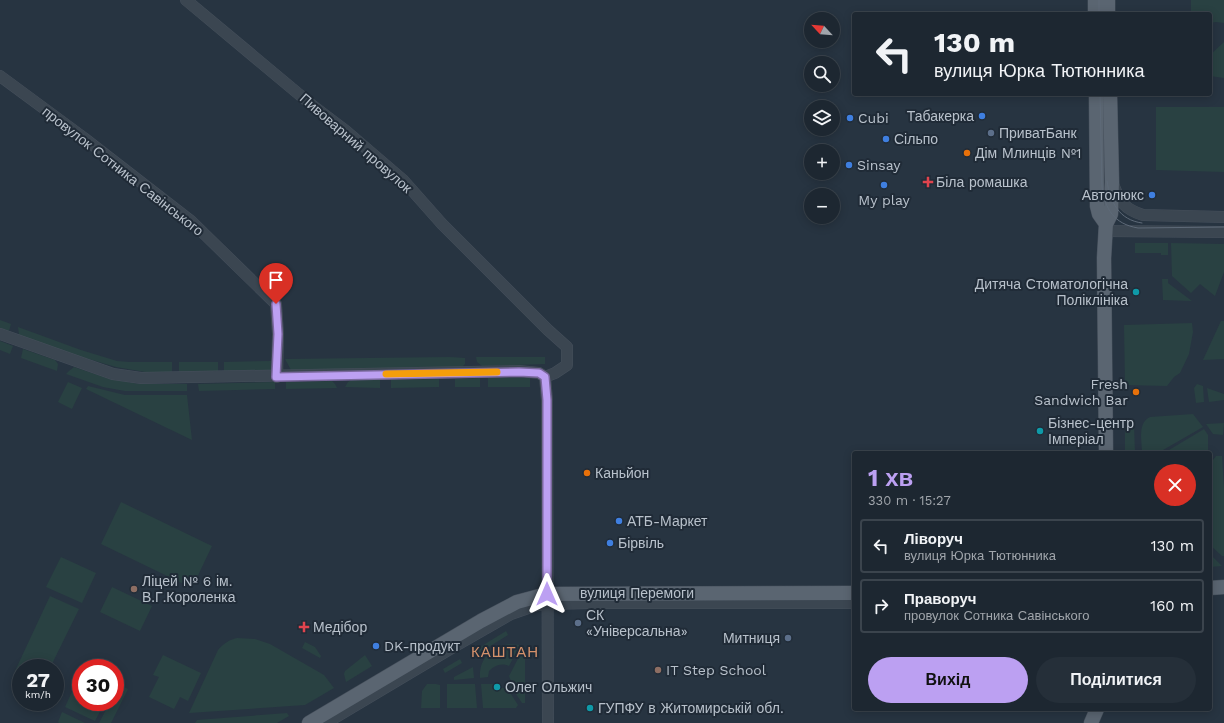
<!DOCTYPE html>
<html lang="uk">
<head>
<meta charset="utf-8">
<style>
  :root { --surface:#1d2731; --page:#252f39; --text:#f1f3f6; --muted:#a0a5ab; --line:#3b444d; --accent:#bca0f2 }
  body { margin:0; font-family:"Work Sans",sans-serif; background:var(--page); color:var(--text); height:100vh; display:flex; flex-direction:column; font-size:15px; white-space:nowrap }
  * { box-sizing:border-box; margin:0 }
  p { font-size:13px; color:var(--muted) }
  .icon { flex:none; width:22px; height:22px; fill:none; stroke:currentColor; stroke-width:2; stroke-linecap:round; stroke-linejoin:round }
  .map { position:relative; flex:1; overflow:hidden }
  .side { position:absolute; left:852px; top:451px; width:360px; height:260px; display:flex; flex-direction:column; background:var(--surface); border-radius:4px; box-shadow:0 2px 10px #0003,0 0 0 1px var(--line) }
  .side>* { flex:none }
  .banner { position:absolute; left:852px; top:12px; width:360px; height:84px; border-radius:4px; box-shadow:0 2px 10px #0003,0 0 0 1px var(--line); background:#1d2731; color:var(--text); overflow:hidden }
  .needle { width:26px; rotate:296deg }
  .fabs { position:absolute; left:804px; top:12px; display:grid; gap:8px }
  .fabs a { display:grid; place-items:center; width:36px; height:36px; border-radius:50%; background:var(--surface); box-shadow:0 2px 10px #0003,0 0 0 1px var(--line); font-size:20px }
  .speed { position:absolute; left:12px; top:659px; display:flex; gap:8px; font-size:20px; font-weight:700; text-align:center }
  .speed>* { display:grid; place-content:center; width:52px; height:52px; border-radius:50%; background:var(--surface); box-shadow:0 2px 10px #0003,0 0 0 1px var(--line); line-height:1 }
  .speed small { font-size:10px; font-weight:400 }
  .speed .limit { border:6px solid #d22; background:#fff; color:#111 }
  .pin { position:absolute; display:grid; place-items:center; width:34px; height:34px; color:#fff; margin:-41px -17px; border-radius:50% 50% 50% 0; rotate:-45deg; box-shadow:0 0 4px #0007 }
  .pin .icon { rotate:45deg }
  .me { position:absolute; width:44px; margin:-22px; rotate:0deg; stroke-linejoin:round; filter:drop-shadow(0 0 3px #0008) }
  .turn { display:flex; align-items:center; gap:14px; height:84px; padding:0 16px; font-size:18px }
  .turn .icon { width:52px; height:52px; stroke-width:2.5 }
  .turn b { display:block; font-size:28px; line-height:34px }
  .round { display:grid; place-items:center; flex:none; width:42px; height:42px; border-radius:21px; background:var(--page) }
  .headline { display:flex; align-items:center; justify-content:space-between; height:68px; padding:0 16px }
  h1 { font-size:24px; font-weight:700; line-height:30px; color:var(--accent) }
  .action { display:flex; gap:8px; margin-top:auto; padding:8px 16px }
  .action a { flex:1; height:46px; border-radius:24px; background:var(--accent); color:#111; font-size:16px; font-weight:700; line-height:46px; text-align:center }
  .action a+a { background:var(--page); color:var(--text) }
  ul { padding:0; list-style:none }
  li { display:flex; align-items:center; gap:12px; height:54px; margin:0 8px 6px; padding:0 8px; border:2px solid var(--line); border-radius:4px }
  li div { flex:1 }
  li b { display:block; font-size:15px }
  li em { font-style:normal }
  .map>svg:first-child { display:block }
</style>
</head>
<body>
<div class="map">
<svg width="1224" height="723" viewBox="0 0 1224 723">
  <rect width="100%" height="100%" fill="#273441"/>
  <path fill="#294142" d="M1191,0H1224V23L1216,22L1210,23V14H1191Z
    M1224,42V78L1210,76V55Z
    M1156,107H1224V172L1156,170Z
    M1135,243H1168V255H1161V253H1135Z
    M1171,243L1224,244V272L1215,296L1200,284L1191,293L1172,276Z
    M1162,279H1168V283L1192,301L1163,300Z
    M0,320L11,324L9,331L0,328Z
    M1221,321H1224V359L1203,360Z
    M1192,323L1193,332L1189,354L1180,373L1174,377L1167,386L1125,385L1124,325Z
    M18,327L81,350L117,361L130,362H172V372H145L116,367L78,356L19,335Z
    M0,341L13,346L10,354L0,350Z
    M23,349L55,360L58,364L57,371L21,358Z
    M450,357L465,358V364L462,367L291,370L285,359Z
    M476,357H545V364L482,366L477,362Z
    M271,361V370L224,371V362Z
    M179,362H218V371L179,372Z
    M74,367L110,379L139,384H187V391H125L103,387L66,374L69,371Z
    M480,378V387H455V379Z
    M488,378H530V387H488Z
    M439,379V387L391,388V380Z
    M351,380H380V388L345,387L348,382Z
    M332,381L335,384L337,388L286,389V382Z
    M68,382L82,388L72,409L58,402Z
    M275,382V389L199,391L198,384Z
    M1197,384L1203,386L1204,402L1196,403L1194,388Z
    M88,386L125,395H187L192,440L86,389Z
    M1207,388L1224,394V400L1209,402Z
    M1193,414L1203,427L1163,450L1156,453H1142C1142,442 1137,423 1150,417Z
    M1224,423L1223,435L1213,434L1206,424Z
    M1125,424H1134L1135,453H1125Z
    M1204,429L1208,435V453H1164Z
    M1216,456H1222L1224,488V556H1222L1210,545V464Z
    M121,502L212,546L192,588L101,544Z
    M1210,554L1222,566L1210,567Z
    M61,557L96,573L82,603L46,587Z
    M112,587L152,606L140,631L100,612Z
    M50,596L79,609L50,668H21V673L15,671Z
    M506,631L508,635L479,653L477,649Z
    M237,638L255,639L270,644L324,675L334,688L305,705L189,713L218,650C224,643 229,640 237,638Z
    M305,642L315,647L321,656L320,658L302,648Z
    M509,644L520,645L509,666C501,663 495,665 489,671L488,677L480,678C479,658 491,648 509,644Z
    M522,651L525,653V703H522L510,685L511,681L509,676Z
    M163,655L201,673L188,701L180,697L174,709L149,697L159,677L153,675Z
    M365,655L372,666L346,682L344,674L345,671Z
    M460,659L462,663L445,673L443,669Z
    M473,667L474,678L454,680V677Z
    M115,678L122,681L120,685L128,689L111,723H99L110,702H115Z
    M427,684H436L440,685V708H421L422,691Z
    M447,684H475L477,708H447Z
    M481,684H496L501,688H507L518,705L516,708H483Z
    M75,685L81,688V702H105L95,721L65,707Z
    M62,712L85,723H59L58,722Z
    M287,713L289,716L277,723H195L197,720Z"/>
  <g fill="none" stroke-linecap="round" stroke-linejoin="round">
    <defs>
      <path id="minor" d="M186,0L313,106L346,131L403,180L442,224L548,330L567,347V365L555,373L545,377
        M0,76L84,138L191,221L276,304L278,334L277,377
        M1113,184C1120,202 1124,209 1143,215L1224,217
        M1105,231L1224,232
        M0,334L113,374L141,378L519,371L539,373L545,377
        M545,377L547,400L548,723
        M326,723L455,646L511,614L537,605L547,604L591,603H854"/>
      <path id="major" d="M1095,0V14
        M1108,0V14
        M1096,94L1097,206L1099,214L1106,224
        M1106,453L1104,258L1106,224L1111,214L1112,182L1110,94
        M1210,588L1224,587
        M309,723L481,621L517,602L547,594L854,593
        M1091,723L1097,709"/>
    </defs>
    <use href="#minor" stroke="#454f5b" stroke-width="12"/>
    <use href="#major" stroke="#454f5b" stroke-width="15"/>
    <use href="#minor" stroke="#3b4651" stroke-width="11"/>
    <use href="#major" stroke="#5a6571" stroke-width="14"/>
    <path stroke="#5e6a78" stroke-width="1" d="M1099,0V14
      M1100,94L1102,187C1105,209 1114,224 1138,228L1224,227
      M1107,181C1110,202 1119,220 1142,223"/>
  </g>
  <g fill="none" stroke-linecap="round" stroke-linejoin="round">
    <defs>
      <path id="route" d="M276,304L278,334L276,377L519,372L539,373L545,377L547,400V594"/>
    </defs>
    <use href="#route" stroke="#7a689d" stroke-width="10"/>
    <use href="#route" stroke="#bca0f2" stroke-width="7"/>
    <path stroke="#f59e0b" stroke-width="7" d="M386,374L497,372"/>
  </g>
  <g fill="#3f7fe0" stroke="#202b37" stroke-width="1.5">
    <circle cx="982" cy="116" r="4"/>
    <circle cx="850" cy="118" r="4"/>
    <circle cx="886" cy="139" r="4"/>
    <circle cx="849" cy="165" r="4"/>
    <circle cx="884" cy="185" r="4"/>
    <circle cx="1152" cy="195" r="4"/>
    <circle cx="619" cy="521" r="4"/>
    <circle cx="610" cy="543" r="4"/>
    <circle cx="376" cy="646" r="4"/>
  </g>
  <g fill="#5c6f8a" stroke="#202b37" stroke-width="1.5">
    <circle cx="991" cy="133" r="4"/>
    <circle cx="578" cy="623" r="4"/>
    <circle cx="788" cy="638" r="4"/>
  </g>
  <g fill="#e8710a" stroke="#202b37" stroke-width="1.5">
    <circle cx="967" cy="153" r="4"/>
    <circle cx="1136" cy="392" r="4"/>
    <circle cx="587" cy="473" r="4"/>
  </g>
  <g fill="#e0444e" stroke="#202b37" stroke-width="1.5">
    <path d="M926 176h4v4h4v4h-4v4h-4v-4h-4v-4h4z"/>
    <path d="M302 621h4v4h4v4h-4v4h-4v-4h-4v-4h4z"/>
  </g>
  <g fill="#0f9aa8" stroke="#202b37" stroke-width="1.5">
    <circle cx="1136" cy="292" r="4"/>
    <circle cx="1040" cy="431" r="4"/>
    <circle cx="497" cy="687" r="4"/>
    <circle cx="590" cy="708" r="4"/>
  </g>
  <g fill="#8d6e63" stroke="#202b37" stroke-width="1.5">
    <circle cx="134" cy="589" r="4"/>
    <circle cx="658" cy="670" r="4"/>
  </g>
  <g text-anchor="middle" stroke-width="4" stroke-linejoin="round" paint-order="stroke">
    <g font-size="14" fill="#b8c1cb" stroke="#202b37" text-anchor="start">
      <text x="974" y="121" text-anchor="end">Табакерка</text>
      <text x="858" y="123">Cubi</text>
      <text x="999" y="138">ПриватБанк</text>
      <text x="894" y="144">Сільпо</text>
      <text x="975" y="158">Дім Млинців №1</text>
      <text x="857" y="170">Sinsay</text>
      <text x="936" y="187">Біла ромашка</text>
      <text x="1144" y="200" text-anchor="end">Автолюкс</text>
      <text x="884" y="205" text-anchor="middle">My play</text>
      <text x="1128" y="289" text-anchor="end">Дитяча Стоматологічна<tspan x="1128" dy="16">Поліклініка</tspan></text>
      <text x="1128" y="389" text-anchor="end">Fresh<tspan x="1128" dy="16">Sandwich Bar</tspan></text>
      <text x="1048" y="428">Бізнес-центр<tspan x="1048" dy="16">Імперіал</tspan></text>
      <text x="595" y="478">Каньйон</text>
      <text x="627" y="526">АТБ-Маркет</text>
      <text x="618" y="548">Бірвіль</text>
      <text x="142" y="586">Ліцей № 6 ім.<tspan x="142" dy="16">В.Г.Короленка</tspan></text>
      <text x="586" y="620">СК<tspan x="586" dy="16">«Універсальна»</tspan></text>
      <text x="313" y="632">Медібор</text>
      <text x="780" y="643" text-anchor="end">Митниця</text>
      <text x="384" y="651">DK-продукт</text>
      <text x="666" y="675">IT Step School</text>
      <text x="505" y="692">Олег Ольжич</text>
      <text x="598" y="713">ГУПФУ в Житомирській обл.</text>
    </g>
    <g font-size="14" fill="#b8c1cb" stroke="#202b37">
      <text transform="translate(356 143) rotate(41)" y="5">Пивоварний провулок</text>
      <text transform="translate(123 171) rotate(38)" y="5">провулок Сотника Савінського</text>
      <text x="637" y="598">вулиця Перемоги</text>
    </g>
    <g font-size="15" letter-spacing="1" fill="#d4916b" stroke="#202b37">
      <text x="505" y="657">КАШТАН</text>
    </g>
  </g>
</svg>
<div class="fabs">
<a><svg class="needle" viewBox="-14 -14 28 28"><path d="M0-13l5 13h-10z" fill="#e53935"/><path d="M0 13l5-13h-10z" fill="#a0a5ab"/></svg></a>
<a><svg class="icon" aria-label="search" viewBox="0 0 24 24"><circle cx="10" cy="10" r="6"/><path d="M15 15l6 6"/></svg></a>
<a><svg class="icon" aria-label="layers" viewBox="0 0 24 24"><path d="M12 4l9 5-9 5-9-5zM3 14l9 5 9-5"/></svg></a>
<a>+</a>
<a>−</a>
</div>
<div class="speed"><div>27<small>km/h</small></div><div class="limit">30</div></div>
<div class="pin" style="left:276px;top:304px;background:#d93025"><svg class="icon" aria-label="arrive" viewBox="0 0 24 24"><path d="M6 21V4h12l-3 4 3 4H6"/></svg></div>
<svg class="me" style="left:547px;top:594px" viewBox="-20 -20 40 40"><path d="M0-17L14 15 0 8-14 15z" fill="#bca0f2" stroke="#fff" stroke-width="4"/></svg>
<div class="banner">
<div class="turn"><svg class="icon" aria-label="left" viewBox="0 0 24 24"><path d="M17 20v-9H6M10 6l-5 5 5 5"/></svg><div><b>130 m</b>вулиця Юрка Тютюнника</div></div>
</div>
<section class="side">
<div class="headline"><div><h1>1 хв</h1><p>330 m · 15:27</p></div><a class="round" style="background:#d93025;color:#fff"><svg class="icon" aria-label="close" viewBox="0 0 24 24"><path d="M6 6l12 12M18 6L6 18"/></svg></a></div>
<ul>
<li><svg class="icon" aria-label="left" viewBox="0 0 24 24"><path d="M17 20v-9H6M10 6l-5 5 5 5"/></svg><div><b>Ліворуч</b><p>вулиця Юрка Тютюнника</p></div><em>130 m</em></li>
<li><svg class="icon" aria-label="right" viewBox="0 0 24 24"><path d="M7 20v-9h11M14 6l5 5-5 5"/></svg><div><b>Праворуч</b><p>провулок Сотника Савінського</p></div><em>160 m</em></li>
</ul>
<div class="action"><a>Вихід</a><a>Поділитися</a></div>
</section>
</div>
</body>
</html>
